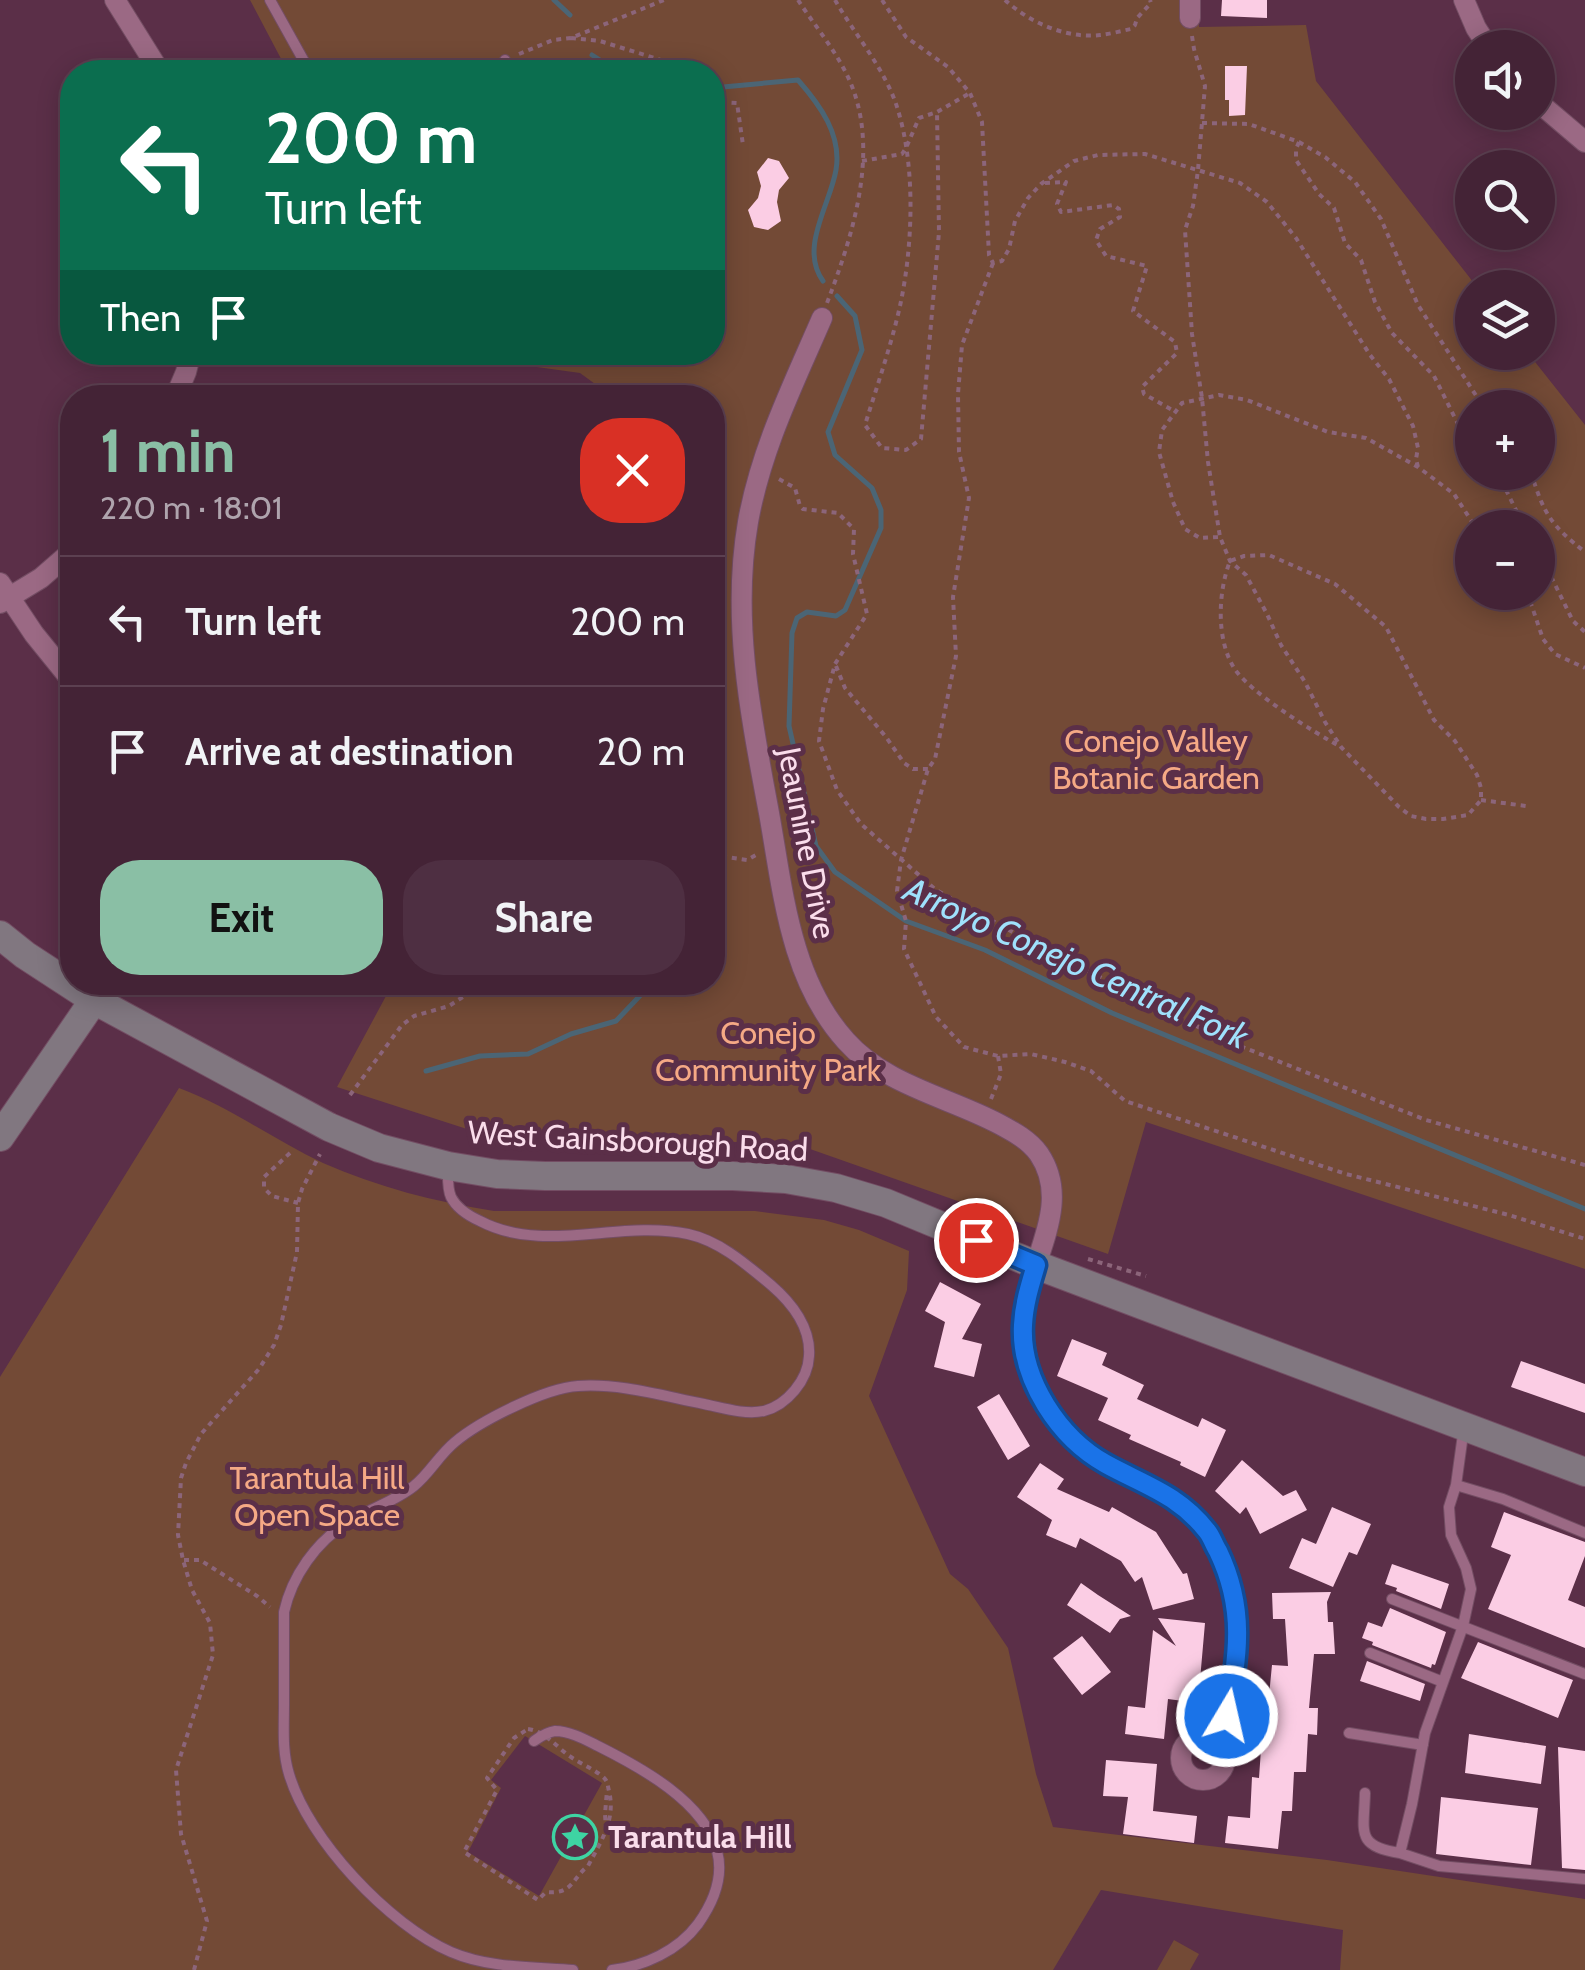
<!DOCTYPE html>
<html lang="en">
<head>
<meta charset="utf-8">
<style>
  :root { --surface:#442336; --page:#4e2f42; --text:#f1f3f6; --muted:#afa4ad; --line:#5c4051; --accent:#8abfa5 }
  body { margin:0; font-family:Cabin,sans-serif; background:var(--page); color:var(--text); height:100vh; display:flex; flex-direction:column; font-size:38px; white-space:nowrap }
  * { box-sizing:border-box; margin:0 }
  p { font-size:32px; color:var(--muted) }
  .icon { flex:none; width:55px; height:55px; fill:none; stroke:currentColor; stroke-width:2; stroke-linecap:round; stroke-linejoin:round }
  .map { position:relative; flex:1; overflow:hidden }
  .side { position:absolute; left:60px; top:385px; width:665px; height:610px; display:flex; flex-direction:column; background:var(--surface); border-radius:40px; box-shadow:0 5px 25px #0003,0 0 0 2px var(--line) }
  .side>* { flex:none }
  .banner { position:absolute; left:60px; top:60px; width:665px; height:305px; border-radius:40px; box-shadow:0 5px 25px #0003,0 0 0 2px var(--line); background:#0b6e4f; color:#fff; overflow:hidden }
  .fabs { position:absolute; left:1455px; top:30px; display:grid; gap:20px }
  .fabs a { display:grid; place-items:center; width:100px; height:100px; border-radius:50%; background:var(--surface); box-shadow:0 5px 25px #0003,0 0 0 2px var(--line); font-size:50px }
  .pin { position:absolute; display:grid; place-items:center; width:85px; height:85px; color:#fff; margin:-42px; border:5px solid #fff; border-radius:50%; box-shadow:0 2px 10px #0007 }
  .me { position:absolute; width:110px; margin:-55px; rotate:9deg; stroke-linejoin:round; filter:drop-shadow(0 0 8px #0008) }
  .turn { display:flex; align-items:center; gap:35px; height:210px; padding:0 40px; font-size:45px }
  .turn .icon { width:130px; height:130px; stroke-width:2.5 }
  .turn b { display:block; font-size:70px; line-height:85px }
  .then { display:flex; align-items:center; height:95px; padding:0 40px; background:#0003; gap:20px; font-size:38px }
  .round { display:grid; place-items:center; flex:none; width:105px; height:105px; border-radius:40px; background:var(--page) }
  .summary { display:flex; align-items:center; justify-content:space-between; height:170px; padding:0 40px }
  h1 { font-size:60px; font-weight:700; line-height:75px; color:var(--accent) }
  .button { display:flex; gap:20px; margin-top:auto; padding:20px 40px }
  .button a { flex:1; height:115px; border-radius:40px; background:var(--accent); color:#111; font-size:40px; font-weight:700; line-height:115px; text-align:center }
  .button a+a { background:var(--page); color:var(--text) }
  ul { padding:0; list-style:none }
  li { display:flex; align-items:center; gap:30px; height:130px; padding:0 40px; border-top:2px solid var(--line) }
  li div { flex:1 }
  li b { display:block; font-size:38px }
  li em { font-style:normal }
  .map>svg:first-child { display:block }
</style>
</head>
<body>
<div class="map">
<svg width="1585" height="1970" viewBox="0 0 1585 1970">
  <rect width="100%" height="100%" fill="#5b2f48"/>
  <path fill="#734a36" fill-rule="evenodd" d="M250,0H1198L1199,27L1306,25L1316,81L1477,287L1472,288V352L1528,353L1585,425V1269L1146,1122L1108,1254L793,1143L581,1139L470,1130L337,1087L393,983L712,982V398L613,397L580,373L435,353L712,352V72H288ZM1472,408H1538V472H1472ZM1472,528H1538V592H1472Z
    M179,1088C230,1107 274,1140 323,1163C377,1187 436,1202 494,1211H755L824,1220L859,1230L909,1251L907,1290L869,1396L950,1574L968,1589L1008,1648L1036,1774L1053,1827L1327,1860L1585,1899V1970H1340L1343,1930L1101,1890L1053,1970H0V1377ZM525,1736L602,1783L539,1896L468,1852L501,1788L491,1780Z
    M1174,1940L1199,1954L1190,1970H1157Z"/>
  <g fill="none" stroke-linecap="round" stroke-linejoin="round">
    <path stroke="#4b6575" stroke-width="5" d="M554,0L570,15
      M592,55L611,67L626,72
      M712,88L798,80C820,105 842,135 836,170C830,205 799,248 823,281
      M837,296L855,316L862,350L828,432L835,455L872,488L881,510V528L845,610L836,616L807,612L797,618L792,633L789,726L816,846L835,872L906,921L985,950L1112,1013L1585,1209
      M712,914L722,904
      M426,1071L480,1056L528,1054L571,1034L616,1021L653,982"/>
  </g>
  <path fill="#fbcde4" d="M1222,0H1267V18L1221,16Z
    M1225,66H1247L1245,115L1229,116V100H1225Z
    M768,158L779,161L789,178L779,190L777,202L781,221L768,230L754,227L748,210L758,198L761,186L757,172Z
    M940,1282L981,1304L962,1339L982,1344L974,1377L934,1367L945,1322L925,1311Z
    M1072,1339L1107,1353L1102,1365L1144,1385L1137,1399L1198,1427L1202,1418L1226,1430L1205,1477L1180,1465L1181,1462L1129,1439L1131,1435L1098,1420L1108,1398L1057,1376Z
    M1521,1361L1585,1384V1413L1511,1387Z
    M999,1394L1030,1446L1008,1460L977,1407Z
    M1242,1460L1283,1496L1296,1490L1307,1510L1260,1534L1246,1507L1240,1514L1215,1491Z
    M1040,1463L1064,1479L1057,1489L1109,1512L1112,1507L1156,1532L1183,1574L1187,1573L1194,1599L1153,1610L1142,1577L1135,1582L1121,1561L1080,1538L1076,1548L1046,1535L1052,1520L1017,1497Z
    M1332,1507L1371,1524L1357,1555L1349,1552L1333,1587L1289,1568L1302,1538L1316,1544Z
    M1504,1512L1585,1542V1556L1568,1600L1585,1607V1648L1488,1609L1511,1555L1491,1547Z
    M1392,1564L1449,1584L1441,1609L1396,1591L1397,1588L1385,1584Z
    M1081,1583L1098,1595L1131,1616L1120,1619L1110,1633L1067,1605Z
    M1331,1592L1327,1602L1328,1622H1333L1335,1654H1314L1309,1708H1318L1317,1735L1308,1734L1306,1772H1294L1292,1811H1282L1278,1849L1225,1843L1228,1816L1250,1818L1252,1777L1259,1778L1264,1706H1268L1272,1665L1288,1666L1285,1619H1273L1272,1593Z
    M1390,1608L1446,1632L1435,1665L1432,1664L1431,1668L1372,1645L1373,1642L1362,1638L1368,1622L1382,1627Z
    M1158,1618L1205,1623L1198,1703L1168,1699L1164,1739L1125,1734L1128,1706L1145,1708L1153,1630L1176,1646Z
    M1082,1636L1111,1672L1082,1695L1053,1658Z
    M1478,1642L1573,1680L1558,1718L1461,1678Z
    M1367,1661L1425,1684L1420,1701L1360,1681Z
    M1469,1734L1546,1746L1541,1784L1465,1773Z
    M1558,1747L1585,1751V1870L1562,1868Z
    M1106,1760L1157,1764L1153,1811L1197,1816L1194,1843L1123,1834L1128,1797L1103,1796Z
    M1441,1797L1538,1808L1531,1865L1436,1854Z"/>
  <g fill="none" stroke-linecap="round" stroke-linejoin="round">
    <defs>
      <path id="lane" d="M270,0L310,72
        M498,72L505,60
        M448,1167C448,1177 447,1188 451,1197C457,1209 469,1216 480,1221C545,1255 619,1219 688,1234C720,1241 747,1265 771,1285C792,1303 811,1328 809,1356C808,1380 787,1405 764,1411C745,1415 723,1408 704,1404C663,1396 620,1383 578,1386C545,1388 480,1421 455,1442C439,1455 430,1473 414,1486C394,1502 369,1509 348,1522C316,1542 292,1576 284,1612C284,1643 284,1674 284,1705C284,1728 282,1751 289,1774C308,1839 389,1925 451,1952C488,1968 533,1967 573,1970
        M1464,1427L1456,1485L1449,1507L1451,1535L1466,1568L1471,1589L1463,1626L1425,1733L1412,1804L1400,1853L1439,1866L1585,1879
        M1456,1485L1503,1499L1585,1533
        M1392,1599L1585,1674
        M1370,1653L1443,1682
        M1349,1733L1423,1745
        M534,1741C541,1736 547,1732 555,1731C570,1731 586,1740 598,1746C640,1767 705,1802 717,1851C724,1877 713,1903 698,1924C678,1951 644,1966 612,1970
        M1365,1793C1364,1832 1355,1846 1400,1853"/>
      <path id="street" d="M115,0L160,72
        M1190,0V18
        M1464,0L1476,28L1489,48
        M1538,102L1585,142
        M822,318C793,385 761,449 748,522C731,620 751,717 769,813C783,891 790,979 846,1041C885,1085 948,1097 999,1124C1014,1132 1029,1140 1039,1154C1072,1203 1032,1256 1025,1307C1021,1337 1026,1369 1041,1396C1056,1423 1077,1447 1104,1462C1128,1477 1154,1485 1177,1502C1249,1557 1250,1664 1217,1740
        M175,398L186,372L191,352
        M0,583L34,634L72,681
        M0,603L41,578L72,551
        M1181 1758a22 22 0 1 1 44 0a22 22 0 1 1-44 0Z"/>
      <path id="secondary" d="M0,935L25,955L94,1000L329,1127L379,1148L448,1166L497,1174L545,1176H733L786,1179L836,1188L886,1203L1036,1265L1585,1472
        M0,1137L94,1000"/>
    </defs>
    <use href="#lane" stroke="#734d63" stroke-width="12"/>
    <use href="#street" stroke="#734d63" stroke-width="22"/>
    <use href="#secondary" stroke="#734d63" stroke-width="30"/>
    <path stroke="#8c657a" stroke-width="4" stroke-dasharray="5 5" stroke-linecap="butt" d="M798,0C813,23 832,46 845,71C883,143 854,232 827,303
      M835,0C855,35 885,69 897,107C916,166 913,246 900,306C891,346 877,386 865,425L882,448L906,450L921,439L939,232L937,112
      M882,0L906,37L948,67L970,93L982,122L989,255L993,263L1002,261L1009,249L1015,221L1028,198L1041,184L1074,161L1098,155L1145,154L1240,183L1267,202L1296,238L1370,355L1389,379L1413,426L1418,448L1416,459L1418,467
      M1005,0C1029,22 1066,39 1100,35C1110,34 1121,31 1131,29L1135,25L1137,18L1151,3L1150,0
      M1192,36L1194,49L1205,86L1198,170L1193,206L1185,230L1192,334L1202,398L1208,462L1220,537L1230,561L1246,575L1267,614L1281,645L1305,682L1325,722L1341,747L1399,807L1411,816L1426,819H1443L1468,815L1481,800V788L1477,775L1455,741L1434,720L1386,627L1335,584L1269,555L1244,556L1230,561C1218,592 1216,639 1234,668C1249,692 1315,733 1341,747
      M571,38L600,41L699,72
      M519,54L553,40L571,38L664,0
      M712,77L716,78L720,102L737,103L743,145
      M1202,123L1249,124L1299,142L1325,157L1355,182L1381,219L1418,305L1484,408
      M1299,142L1296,149V160L1319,194L1334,208L1345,243L1361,260L1375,302L1392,333L1434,376L1461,430L1472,440
      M862,161L902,154L906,148L919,118L937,112L970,93
      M1045,183L1066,182L1057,204L1061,212L1113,205L1119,209L1120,217L1100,229L1096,240L1106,256L1147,266L1133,311L1175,342L1177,353L1142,387L1144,394L1174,411
      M993,263L962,345L958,394L959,452L969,498L953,597L956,656L935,759L928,769L901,860L897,891L906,921L904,949L936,1017L964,1047L998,1056L1031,1054L1065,1062L1091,1071L1125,1101L1346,1174L1509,1215L1585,1239
      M1497,472L1525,528
      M1531,472C1544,515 1551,525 1585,552
      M779,479L795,488L800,506L803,509L838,513L854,529L853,554L867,614L835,664L823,709L819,741L837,790L861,824L936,890L1029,941L1220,1038L1426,1120L1585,1165
      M1218,537L1200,538L1185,529L1173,502L1159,452L1162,430L1182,403L1219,395L1247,400L1328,432L1366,438L1418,467L1454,494L1476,528
      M1538,550L1573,621L1585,632
      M722,578V495
      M1527,592L1543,639L1555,654L1585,668
      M836,666L845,688L886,737L904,763L913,769H928
      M1481,800L1526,806
      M712,855L747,860L756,855
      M350,1095L402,1025L414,1016L449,1006L486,982
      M991,1099L1001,1074L998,1056
      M290,1153L264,1177V1188L272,1196L298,1203
      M1088,1259L1146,1276
      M184,1560H200L257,1596L270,1607
      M528,1729C544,1731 555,1745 568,1755C579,1763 592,1768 602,1776C608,1781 607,1783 609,1791C616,1820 601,1841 588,1866C573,1877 573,1895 546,1892L538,1900L464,1852L497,1790L487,1778L514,1738Z
      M606,1830L605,1814L607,1790
      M194,1970L207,1921L181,1834L176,1770L213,1655L210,1623L192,1590L183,1560L178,1535L181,1478L186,1463L201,1434L259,1369L274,1345L281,1325L297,1252L298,1203L302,1189L320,1154"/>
    <use href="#lane" stroke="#9b6984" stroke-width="10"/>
    <use href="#street" stroke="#9b6984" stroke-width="20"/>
    <use href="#secondary" stroke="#817780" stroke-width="28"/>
  </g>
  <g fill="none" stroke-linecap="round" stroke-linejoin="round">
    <defs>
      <path id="route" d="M976,1240L1036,1265C1030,1285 1024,1304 1023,1325C1020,1379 1059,1438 1106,1464C1144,1485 1178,1494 1207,1531C1212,1537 1214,1545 1218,1551C1246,1609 1238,1655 1227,1716"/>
    </defs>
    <use href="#route" stroke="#114b97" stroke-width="25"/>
    <use href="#route" stroke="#1a73e8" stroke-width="18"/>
  </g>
  <defs>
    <symbol id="sight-ring" viewBox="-11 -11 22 22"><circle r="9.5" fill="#5b2f48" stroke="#3ed4a3" stroke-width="1.5"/><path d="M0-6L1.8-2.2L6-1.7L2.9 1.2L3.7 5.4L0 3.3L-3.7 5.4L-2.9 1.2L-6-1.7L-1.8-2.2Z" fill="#3ed4a3"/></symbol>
  </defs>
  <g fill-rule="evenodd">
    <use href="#sight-ring" x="550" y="1812" width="50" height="50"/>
  </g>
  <g text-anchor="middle" stroke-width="10" stroke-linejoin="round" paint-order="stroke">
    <g font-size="32" fill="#f5a985" stroke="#5b2f48">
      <text x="1156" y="752">Conejo Valley<tspan x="1156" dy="37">Botanic Garden</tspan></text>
      <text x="768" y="1044">Conejo<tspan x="768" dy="37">Community Park</tspan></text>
      <text x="317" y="1489">Tarantula Hill<tspan x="317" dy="37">Open Space</tspan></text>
    </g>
    <g font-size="32" fill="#faddeb" stroke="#5b2f48">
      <text transform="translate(807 843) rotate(79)" y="11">Jeaunine Drive</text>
      <text transform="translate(638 1141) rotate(3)" y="11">West Gainsborough Road</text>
    </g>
    <g font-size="32" font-weight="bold" fill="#faddeb" stroke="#5b2f48" text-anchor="start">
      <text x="608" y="1848">Tarantula Hill</text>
    </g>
    <g font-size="35" font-style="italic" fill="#9fe1fc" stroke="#5b2f48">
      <text transform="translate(1076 963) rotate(24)" y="12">Arroyo Conejo Central Fork</text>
    </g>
  </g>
</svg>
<div class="fabs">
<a><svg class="icon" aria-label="sound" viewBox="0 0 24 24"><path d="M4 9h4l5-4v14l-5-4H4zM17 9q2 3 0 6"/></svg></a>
<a><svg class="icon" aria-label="search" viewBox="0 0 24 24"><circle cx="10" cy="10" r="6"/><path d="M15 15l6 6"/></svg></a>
<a><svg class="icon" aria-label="layers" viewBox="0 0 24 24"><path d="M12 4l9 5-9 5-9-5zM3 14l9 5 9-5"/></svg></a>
<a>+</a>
<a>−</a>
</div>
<div class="pin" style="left:976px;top:1240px;background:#d93025"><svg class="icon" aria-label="arrive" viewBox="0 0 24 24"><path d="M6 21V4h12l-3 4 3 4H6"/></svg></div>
<svg class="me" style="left:1227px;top:1716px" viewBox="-20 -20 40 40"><circle r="17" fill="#1a73e8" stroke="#fff" stroke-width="3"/><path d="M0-11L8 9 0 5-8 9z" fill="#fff"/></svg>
<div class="banner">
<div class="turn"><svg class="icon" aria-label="left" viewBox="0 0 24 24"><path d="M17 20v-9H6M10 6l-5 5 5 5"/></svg><div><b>200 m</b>Turn left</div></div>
<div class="then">Then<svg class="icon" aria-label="arrive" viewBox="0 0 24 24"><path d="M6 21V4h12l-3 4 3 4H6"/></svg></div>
</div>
<section class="side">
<div class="summary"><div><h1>1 min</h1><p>220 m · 18:01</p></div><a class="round" style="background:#d93025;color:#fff"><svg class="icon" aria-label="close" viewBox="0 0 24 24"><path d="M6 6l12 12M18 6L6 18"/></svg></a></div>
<ul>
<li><svg class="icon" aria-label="left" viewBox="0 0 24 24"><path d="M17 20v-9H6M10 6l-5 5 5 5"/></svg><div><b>Turn left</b></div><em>200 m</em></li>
<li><svg class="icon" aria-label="arrive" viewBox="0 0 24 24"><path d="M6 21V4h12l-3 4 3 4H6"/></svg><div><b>Arrive at destination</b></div><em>20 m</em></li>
</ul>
<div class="button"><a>Exit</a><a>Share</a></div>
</section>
</div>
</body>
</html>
